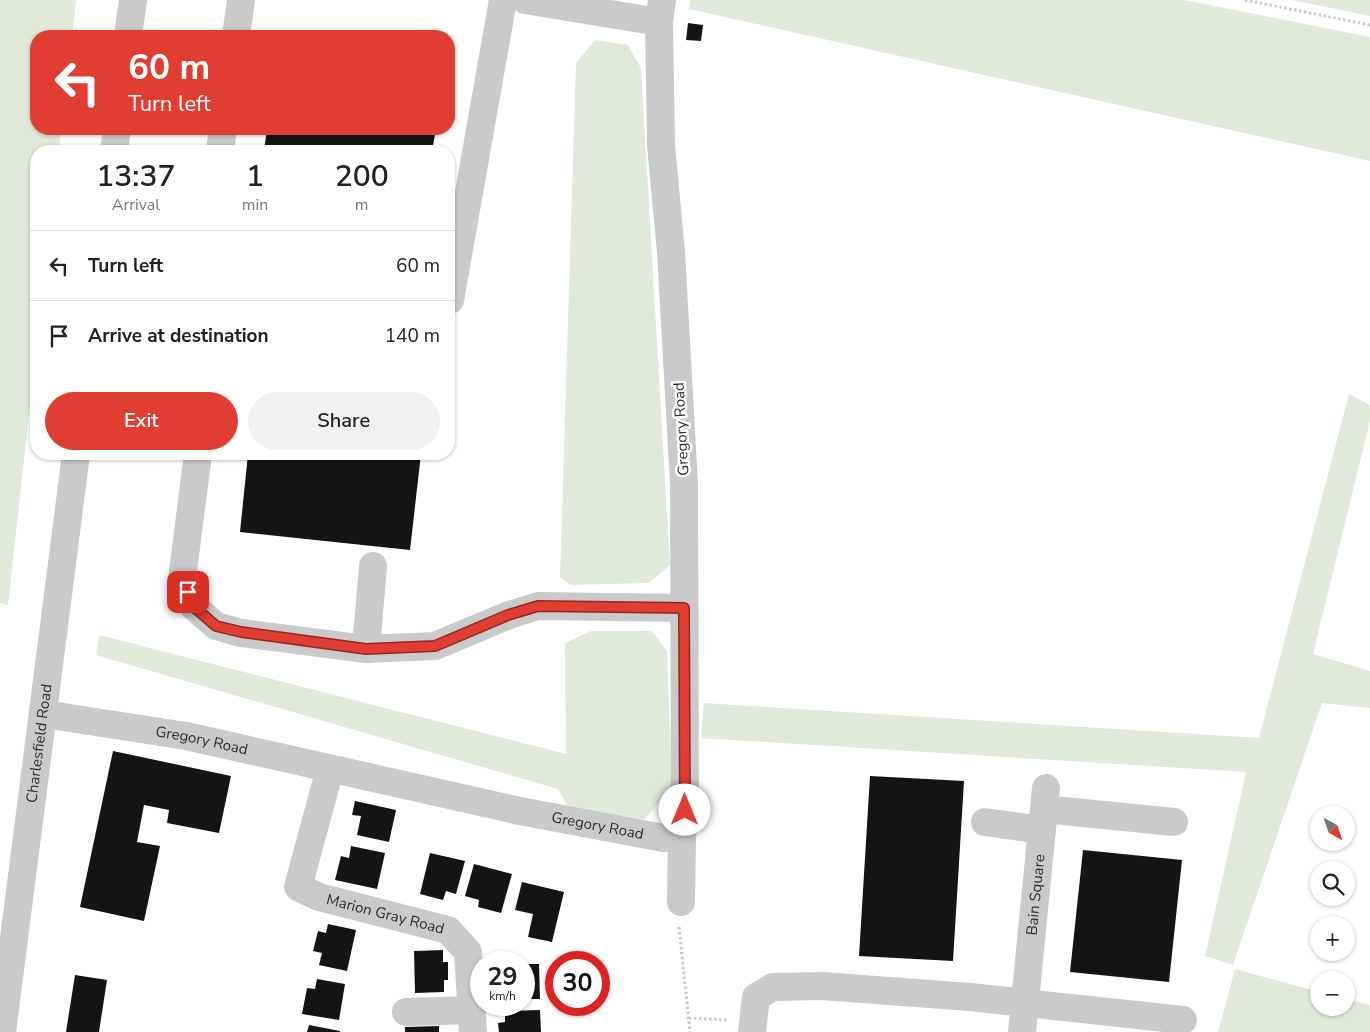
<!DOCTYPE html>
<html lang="en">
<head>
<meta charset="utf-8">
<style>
  :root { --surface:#fff; --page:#f2f2f2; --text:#222; --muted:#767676; --line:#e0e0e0; --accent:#e03e32 }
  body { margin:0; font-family:"Nunito Sans",sans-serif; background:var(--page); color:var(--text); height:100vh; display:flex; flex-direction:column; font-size:19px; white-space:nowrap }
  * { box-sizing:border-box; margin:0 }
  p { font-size:16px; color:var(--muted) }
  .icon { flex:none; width:28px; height:28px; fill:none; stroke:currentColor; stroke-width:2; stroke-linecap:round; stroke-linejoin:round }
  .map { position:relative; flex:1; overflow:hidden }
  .side { position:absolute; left:30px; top:145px; width:425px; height:315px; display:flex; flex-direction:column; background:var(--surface); border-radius:20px; box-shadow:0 1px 4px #0004 }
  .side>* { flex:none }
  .banner { position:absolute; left:30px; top:30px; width:425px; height:105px; border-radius:20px; box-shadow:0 1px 4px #0004; background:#e03e32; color:#fff; overflow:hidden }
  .needle { width:32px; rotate:140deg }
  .buttons { position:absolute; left:1310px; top:806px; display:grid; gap:10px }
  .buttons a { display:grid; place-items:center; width:45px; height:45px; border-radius:50%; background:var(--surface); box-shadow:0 1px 4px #0004; font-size:25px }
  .speed { position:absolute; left:470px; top:951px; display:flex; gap:10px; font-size:25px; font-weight:700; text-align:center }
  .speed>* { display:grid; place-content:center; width:65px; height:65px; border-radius:50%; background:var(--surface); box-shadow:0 1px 4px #0004; line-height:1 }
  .speed small { font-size:12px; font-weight:400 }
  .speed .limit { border:8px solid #d22; background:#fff; color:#111 }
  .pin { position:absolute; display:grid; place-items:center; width:42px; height:42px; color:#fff; margin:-21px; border-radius:10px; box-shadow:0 2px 8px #0006 }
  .me { position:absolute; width:55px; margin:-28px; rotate:0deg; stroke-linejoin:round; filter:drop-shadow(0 0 4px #0008) }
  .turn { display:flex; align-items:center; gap:18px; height:105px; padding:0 15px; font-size:22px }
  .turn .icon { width:65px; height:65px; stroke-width:2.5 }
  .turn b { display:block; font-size:35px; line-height:42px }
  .eta { display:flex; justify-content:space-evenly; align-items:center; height:85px; text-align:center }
  .eta b { font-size:30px; font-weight:600; line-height:35px }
  .cta { display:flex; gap:10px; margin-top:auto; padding:10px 15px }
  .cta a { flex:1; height:58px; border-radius:30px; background:var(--accent); color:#fff; font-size:20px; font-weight:600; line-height:58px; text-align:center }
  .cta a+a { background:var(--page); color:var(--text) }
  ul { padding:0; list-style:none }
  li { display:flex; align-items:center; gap:15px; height:70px; padding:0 15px; border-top:1px solid var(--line) }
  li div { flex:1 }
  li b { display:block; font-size:19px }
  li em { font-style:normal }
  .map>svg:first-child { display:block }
</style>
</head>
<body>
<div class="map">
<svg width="1370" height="1032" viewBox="0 0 1370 1032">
  <rect width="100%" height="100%" fill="#fff"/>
  <path fill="#e1eada" d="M0,0H76L72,36H36V129H61L59,151H36V351L8,605L0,603Z
    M690,0H1184L1370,37V161L689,9Z
    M1292,0H1370V16Z
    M595,40L628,45L641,68L670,565L649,583L571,585L560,577L576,63Z
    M1349,394L1370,405V421L1313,654L1370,671V708L1322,703L1233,965L1205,956L1246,772L701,738L704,703L1259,738Z
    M591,631H652L667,651L672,787L645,819L611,828L575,820L558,789L96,655L99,635L566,754L565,643Z
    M1235,969L1319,992V1008H1346V999L1370,1005V1032H1218Z"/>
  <path fill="#141414" d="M688,23L703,25L701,41L686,40Z
    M267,129H436L432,151H264Z
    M248,454H421L410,550L240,532Z
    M113,751L231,776L219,833L167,823L169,810L144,805L137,842L160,846L144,921L80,907Z
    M870,776L964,781L953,961L859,956Z
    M355,801L396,810L389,842L357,835L361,816L352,815Z
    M351,846L385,853L377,889L335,880L341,856L349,858Z
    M1083,850L1182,860L1169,982L1070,972Z
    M430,853L465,861L456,894L446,891L443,900L420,894Z
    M474,864L512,874L501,913L478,907L479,900L465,896Z
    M522,882L564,892L552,942L528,937L533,914L515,910Z
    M328,924L356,930L347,971L319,965L322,953L313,951L318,931L326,933Z
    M443,950V962H448V980H444V992L415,993L414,951Z
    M524,964H539L540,999H524Z
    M75,975L107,980L99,1032H66Z
    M317,979L345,984L339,1020L302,1014L307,988L315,989Z
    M540,1010L541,1032H499L498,1023L505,1022V1011Z
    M309,1025L340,1031V1032H307Z
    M439,1026V1032H405V1027Z"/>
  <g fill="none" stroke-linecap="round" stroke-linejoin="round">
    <path stroke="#cacaca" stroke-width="3" stroke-dasharray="2.5 2.5" stroke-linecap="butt" d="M1245,0L1370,25
      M679,927L690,1032
      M689,1018L727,1020"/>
    <g stroke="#cacaca" stroke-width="28">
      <path d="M525,0L659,22"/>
      <path d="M128,36L133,0"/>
      <path d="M236,36L241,0"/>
      <path d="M114,151L117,129"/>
      <path d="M220,151L223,129"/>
      <path d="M450,300L503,0"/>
      <path d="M198,454L182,579L193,606L216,626L241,633L366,649L435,646L509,615L538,606L684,608"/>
      <path d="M366,649L373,566"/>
      <path id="s1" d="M44,714L186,736L520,811L663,838L682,837L685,810L684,484L671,252L661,145L659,22L662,0"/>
      <path id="s2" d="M330,769L298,887L319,897L448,930L468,952L473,1032"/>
      <path d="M1044,809L1174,822"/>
      <path d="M985,822L1042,830"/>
      <path d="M681,902L682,837"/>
      <path d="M406,1012L472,1010"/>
      <path id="s3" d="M2,1032L76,454"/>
      <path d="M752,1032L756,997L773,987L822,986L970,997L1183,1020"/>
      <path id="s4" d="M1022,1032L1046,788"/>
    </g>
  </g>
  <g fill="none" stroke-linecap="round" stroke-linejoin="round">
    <defs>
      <path id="route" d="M188,592L193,606L216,626L241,632L366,649L435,646L508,615L538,606L684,608L685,810"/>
    </defs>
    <use href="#route" stroke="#922820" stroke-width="12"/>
    <use href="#route" stroke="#e03e32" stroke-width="9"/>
  </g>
  <g text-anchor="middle" stroke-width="5" stroke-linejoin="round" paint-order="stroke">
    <g font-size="15" fill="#2d2d2d" stroke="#fff">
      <text transform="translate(681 429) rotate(-93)" y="5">Gregory Road</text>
      <text dy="5" stroke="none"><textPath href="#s1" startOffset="160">Gregory Road</textPath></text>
      <text dy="5" stroke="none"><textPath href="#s3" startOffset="291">Charlesfield Road</textPath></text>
      <text dy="5" stroke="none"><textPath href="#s1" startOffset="565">Gregory Road</textPath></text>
      <text dy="5" stroke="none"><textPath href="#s4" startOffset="138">Bain Square</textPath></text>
      <text dy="5" stroke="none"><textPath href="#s2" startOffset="214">Marion Gray Road</textPath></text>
    </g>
  </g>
</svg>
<div class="buttons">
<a><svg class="needle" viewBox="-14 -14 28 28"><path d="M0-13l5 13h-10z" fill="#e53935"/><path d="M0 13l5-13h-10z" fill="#767676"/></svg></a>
<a><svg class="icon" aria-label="search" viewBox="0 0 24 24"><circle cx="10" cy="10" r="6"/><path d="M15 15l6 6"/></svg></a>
<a>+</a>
<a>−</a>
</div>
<div class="speed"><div>29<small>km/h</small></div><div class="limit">30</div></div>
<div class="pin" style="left:188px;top:592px;background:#d93025"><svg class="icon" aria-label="arrive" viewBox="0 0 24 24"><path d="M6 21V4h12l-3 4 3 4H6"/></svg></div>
<svg class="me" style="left:685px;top:810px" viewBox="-20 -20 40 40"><circle r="19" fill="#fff"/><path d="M0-13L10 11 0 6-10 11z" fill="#e03e32"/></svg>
<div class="banner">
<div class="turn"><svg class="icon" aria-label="left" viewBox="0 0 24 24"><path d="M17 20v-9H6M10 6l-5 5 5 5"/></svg><div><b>60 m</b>Turn left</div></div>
</div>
<section class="side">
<div class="eta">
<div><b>13:37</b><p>Arrival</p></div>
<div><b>1</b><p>min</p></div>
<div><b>200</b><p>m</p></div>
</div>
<ul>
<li><svg class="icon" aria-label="left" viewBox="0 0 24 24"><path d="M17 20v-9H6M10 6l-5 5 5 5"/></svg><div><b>Turn left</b></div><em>60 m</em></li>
<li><svg class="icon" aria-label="arrive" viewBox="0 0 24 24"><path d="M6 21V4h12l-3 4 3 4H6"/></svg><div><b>Arrive at destination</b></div><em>140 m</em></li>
</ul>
<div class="cta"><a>Exit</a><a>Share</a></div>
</section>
</div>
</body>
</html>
